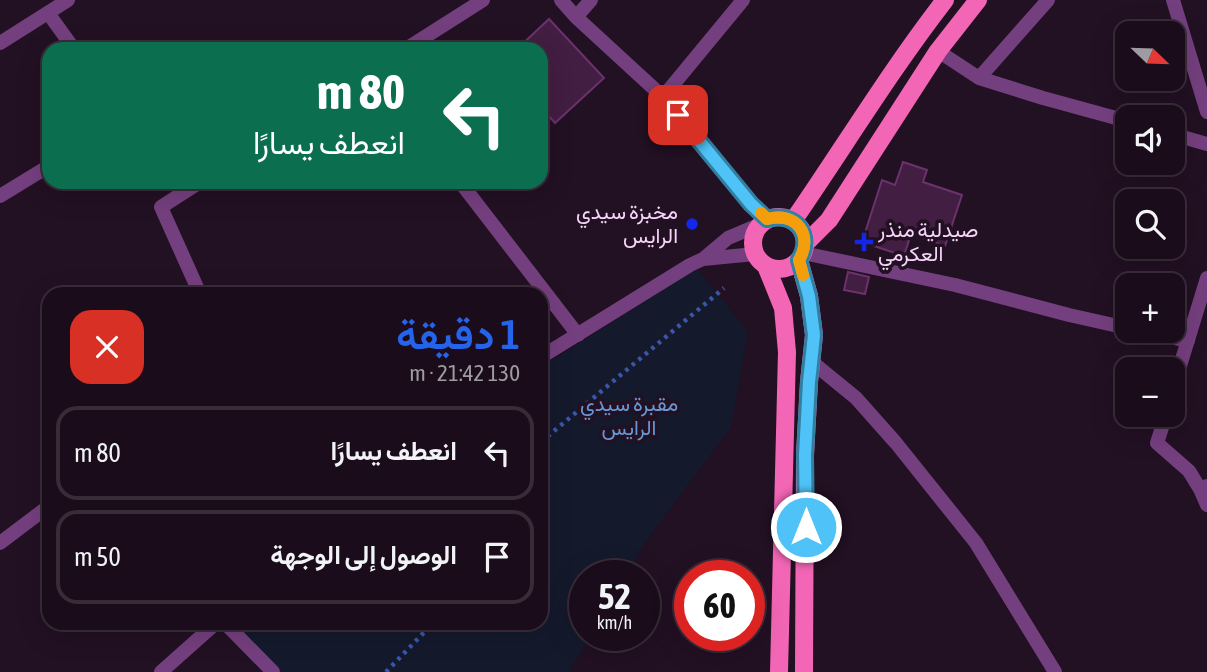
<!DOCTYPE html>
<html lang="ar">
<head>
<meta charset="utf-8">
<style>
  :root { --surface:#1a0c1a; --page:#271a27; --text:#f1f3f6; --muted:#9f9ba2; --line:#382c39; --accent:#2563eb }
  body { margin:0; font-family:"Asap Condensed",Vazirmatn,sans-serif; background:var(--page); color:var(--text); direction:rtl; height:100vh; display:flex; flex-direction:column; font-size:26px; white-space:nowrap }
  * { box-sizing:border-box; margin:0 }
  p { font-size:23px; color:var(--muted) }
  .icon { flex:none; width:38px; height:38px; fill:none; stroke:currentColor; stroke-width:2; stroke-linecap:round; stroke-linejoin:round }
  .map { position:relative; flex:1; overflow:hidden; direction:ltr }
  .sheet { position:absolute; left:42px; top:287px; width:506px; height:343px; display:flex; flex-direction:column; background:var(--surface); border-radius:21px; box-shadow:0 7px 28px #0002,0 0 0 2px var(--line); direction:rtl }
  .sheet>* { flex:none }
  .banner { position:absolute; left:42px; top:42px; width:506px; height:147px; border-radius:21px; box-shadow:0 7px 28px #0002,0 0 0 2px var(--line); direction:rtl; background:#0b6e4f; color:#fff; overflow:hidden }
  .needle { width:46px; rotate:113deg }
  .buttons { position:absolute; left:1115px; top:21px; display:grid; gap:14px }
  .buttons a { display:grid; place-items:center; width:70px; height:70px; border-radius:14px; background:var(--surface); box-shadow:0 7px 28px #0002,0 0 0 2px var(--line); font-size:35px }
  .speed { position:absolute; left:569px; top:560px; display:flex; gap:14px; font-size:35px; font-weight:700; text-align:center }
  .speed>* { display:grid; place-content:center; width:91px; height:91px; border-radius:50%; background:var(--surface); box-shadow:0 7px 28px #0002,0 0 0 2px var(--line); line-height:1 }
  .speed small { font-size:18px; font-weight:400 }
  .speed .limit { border:10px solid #d22; background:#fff; color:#111 }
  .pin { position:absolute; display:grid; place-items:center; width:60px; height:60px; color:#fff; margin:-30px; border-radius:14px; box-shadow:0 4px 10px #0006 }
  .me { position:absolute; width:77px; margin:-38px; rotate:0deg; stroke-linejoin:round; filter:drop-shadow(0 0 5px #0008) }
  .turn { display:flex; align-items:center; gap:24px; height:147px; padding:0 28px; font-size:32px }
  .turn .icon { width:91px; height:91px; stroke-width:2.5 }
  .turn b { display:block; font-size:49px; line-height:60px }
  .round { display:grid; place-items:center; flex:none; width:74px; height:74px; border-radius:21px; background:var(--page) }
  .headline { display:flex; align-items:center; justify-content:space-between; height:119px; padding:0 28px }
  h1 { font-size:42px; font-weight:600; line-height:52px; color:var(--accent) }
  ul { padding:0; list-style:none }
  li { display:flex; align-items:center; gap:21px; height:94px; margin:0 14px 10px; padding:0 14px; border:4px solid var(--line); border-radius:21px }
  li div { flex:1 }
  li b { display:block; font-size:26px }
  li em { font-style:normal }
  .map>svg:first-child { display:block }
</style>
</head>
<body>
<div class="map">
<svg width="1207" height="672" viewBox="0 0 1207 672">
  <rect width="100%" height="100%" fill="#221023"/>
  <path fill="#14192c" d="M697,269L748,331L731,427L647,540L626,576H584V635H591L569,672H280L238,627L242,623H541V367Z"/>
  <path fill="#421e42" stroke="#6c326c" stroke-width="2" d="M549,19L604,78L555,123L541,107V49H517Z
    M903,162L927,170L923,182L962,195L945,246L911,234L904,256L862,242L882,180L895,185Z
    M848,272L869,277L865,294L844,290Z"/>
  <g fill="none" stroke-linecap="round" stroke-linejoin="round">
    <path stroke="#3956ac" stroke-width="4.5" stroke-dasharray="3.5 5" stroke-linecap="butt" d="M541,442L724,288
      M386,672L433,623"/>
    <path stroke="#743f7e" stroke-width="14" d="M561,0L576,17L663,97L751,203L767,219
      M1173,0L1207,112
      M48,13L74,49
      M576,17L591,0
      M0,43L68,0
      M406,49L483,0
      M938,51L979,78L1043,98L1127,121
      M979,78L1048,0
      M663,97L743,0
      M1172,134L1207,144
      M200,182L161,207L200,294
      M464,187L578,335
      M0,196L49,166
      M803,253L955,285L1069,315L1127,328
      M755,254L703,259L728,238L761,224
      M1142,331L1188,341
      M541,357L690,265L703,259
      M812,362L856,398L896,443L976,543L1055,672
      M1172,392L1207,278
      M1166,415L1157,443L1189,471L1200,489L1207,486
      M1200,489L1207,505
      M0,543L49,506
      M225,623L273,672
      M161,672L216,623"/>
    <path stroke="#f266b5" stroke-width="18" d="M753 243a26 26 0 1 1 52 0a26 26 0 1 1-52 0Z
      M793,221C844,147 890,71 945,0
      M805,244L829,220L938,51L978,0
      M799,260L809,296L814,335L809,382L805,455L804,672
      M766,266L783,308L787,352L779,672"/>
  </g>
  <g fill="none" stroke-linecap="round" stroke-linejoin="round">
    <defs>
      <path id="route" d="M678,115L751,204L767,219C796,211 814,235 799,260L809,296L814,335L809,382L805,455L806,527"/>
    </defs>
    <use href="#route" stroke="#337fa1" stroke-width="18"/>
    <use href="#route" stroke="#4fc3f7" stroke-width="12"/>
    <path stroke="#f59e0b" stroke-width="12" d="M761,213L767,219C796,211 814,235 799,260L803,275"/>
  </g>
  <g fill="#1427e9" stroke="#221023" stroke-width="2.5">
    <circle cx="692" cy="224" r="7"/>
    <path d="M860.5 231.5h7v7h7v7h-7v7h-7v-7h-7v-7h7z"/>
  </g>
  <g text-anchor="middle" stroke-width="7" stroke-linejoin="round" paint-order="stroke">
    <g font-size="21" fill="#f8d5fb" stroke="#221023" text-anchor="end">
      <text x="678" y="219">مخبزة سيدي<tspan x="678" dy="24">الرايس</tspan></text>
      <text x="878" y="237" text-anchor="start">صيدلية منذر<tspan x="878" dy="24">العكرمي</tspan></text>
    </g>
    <g font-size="21" fill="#6798d5" stroke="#221023">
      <text x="629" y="411">مقبرة سيدي<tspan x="629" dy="24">الرايس</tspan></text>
    </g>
  </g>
</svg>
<div class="buttons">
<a><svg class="needle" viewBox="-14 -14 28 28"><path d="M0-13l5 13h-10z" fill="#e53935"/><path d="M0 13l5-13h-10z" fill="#9f9ba2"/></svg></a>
<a><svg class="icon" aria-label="sound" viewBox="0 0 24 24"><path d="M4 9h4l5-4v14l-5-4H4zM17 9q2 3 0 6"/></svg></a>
<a><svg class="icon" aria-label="search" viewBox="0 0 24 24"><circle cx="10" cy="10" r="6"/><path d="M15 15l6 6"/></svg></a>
<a>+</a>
<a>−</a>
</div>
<div class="speed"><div>52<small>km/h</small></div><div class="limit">60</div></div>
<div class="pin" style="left:678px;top:115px;background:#d93025"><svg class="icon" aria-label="arrive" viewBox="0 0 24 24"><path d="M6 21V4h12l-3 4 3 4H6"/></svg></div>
<svg class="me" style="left:806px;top:527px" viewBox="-20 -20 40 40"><circle r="17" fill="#4fc3f7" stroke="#fff" stroke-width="3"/><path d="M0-11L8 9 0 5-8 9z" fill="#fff"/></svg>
<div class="banner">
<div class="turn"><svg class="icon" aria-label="left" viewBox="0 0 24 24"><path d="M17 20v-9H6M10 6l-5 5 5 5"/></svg><div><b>80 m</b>انعطف يسارًا</div></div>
</div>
<section class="sheet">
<div class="headline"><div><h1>1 دقيقة</h1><p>130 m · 21:42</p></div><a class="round" style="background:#d93025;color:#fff"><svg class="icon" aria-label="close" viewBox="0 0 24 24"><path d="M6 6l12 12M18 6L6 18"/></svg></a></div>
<ul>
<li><svg class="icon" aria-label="left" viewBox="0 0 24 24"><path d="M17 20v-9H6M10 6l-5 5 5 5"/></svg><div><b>انعطف يسارًا</b></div><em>80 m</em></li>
<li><svg class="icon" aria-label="arrive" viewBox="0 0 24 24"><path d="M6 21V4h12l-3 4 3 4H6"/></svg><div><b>الوصول إلى الوجهة</b></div><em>50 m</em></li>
</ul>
</section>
</div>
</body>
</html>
